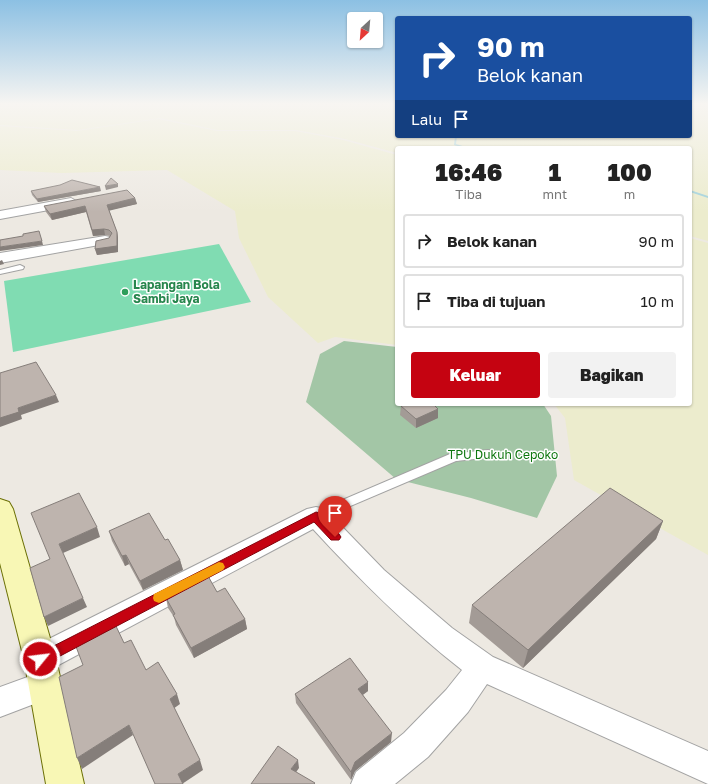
<!DOCTYPE html>
<html lang="id">
<head>
<meta charset="utf-8">
<style>
  :root { --surface:#fff; --page:#f2f2f2; --text:#222; --muted:#767676; --line:#e0e0e0; --accent:#c50311 }
  body { margin:0; font-family:"Golos Text",sans-serif; background:var(--page); color:var(--text); height:100vh; display:flex; flex-direction:column; font-size:15px; white-space:nowrap }
  * { box-sizing:border-box; margin:0 }
  p { font-size:13px; color:var(--muted) }
  .icon { flex:none; width:22px; height:22px; fill:none; stroke:currentColor; stroke-width:2; stroke-linecap:round; stroke-linejoin:round }
  .map { position:relative; flex:1; overflow:hidden }
  .panel { position:absolute; left:395px; top:146px; width:297px; height:260px; display:flex; flex-direction:column; background:var(--surface); border-radius:4px; box-shadow:0 1px 3px #0004 }
  .panel>* { flex:none }
  .hud { position:absolute; left:395px; top:16px; width:297px; height:122px; border-radius:4px; box-shadow:0 1px 3px #0004; background:#1a4fa0; color:#fff; overflow:hidden }
  .needle { width:26px; rotate:206deg }
  .fabs { position:absolute; left:347px; top:12px; display:grid; gap:8px }
  .fabs a { display:grid; place-items:center; width:36px; height:36px; border-radius:4px; background:var(--surface); box-shadow:0 1px 3px #0004; font-size:20px }
  .pin { position:absolute; display:grid; place-items:center; width:34px; height:34px; color:#fff; margin:-41px -17px; border-radius:50% 50% 50% 0; rotate:-45deg; box-shadow:0 0 4px #0007 }
  .pin .icon { rotate:45deg }
  .me { position:absolute; width:44px; margin:-22px; rotate:61deg; stroke-linejoin:round; filter:drop-shadow(0 0 3px #0008) }
  .turn { display:flex; align-items:center; gap:14px; height:84px; padding:0 16px; font-size:18px }
  .turn .icon { width:52px; height:52px; stroke-width:2.5 }
  .turn b { display:block; font-size:28px; line-height:34px }
  .then { display:flex; align-items:center; height:38px; padding:0 16px; background:#0003; gap:8px; font-size:15px }
  .eta { display:flex; justify-content:space-evenly; align-items:center; height:68px; text-align:center }
  .eta b { font-size:24px; font-weight:800; line-height:28px }
  .action { display:flex; gap:8px; margin-top:auto; padding:8px 16px }
  .action a { flex:1; height:46px; border-radius:4px; background:var(--accent); color:#fff; font-size:16px; font-weight:800; line-height:46px; text-align:center }
  .action a+a { background:var(--page); color:var(--text) }
  ul { padding:0; list-style:none }
  li { display:flex; align-items:center; gap:12px; height:54px; margin:0 8px 6px; padding:0 8px; border:2px solid var(--line); border-radius:4px }
  li div { flex:1 }
  li b { display:block; font-size:15px }
  li em { font-style:normal }
  .map>svg:first-child { display:block }
</style>
</head>
<body>
<div class="map">
<svg width="708" height="784" viewBox="0 0 708 784">
  <rect width="100%" height="100%" fill="#ede9e2"/>
  <path fill="#ececcd" d="M0,103H397V136H690V103H708V241L690,236V148H397V153L345,139L296,130H217L160,118L78,130L0,125Z
    M158,119L217,131H295L343,140L397,155V345L335,337L318,343L268,297L239,238L235,211L167,170L62,173L0,170V126L77,131Z
    M690,238L708,243V555L574,480L565,418L554,404H690Z"/>
  <path fill="#a3c6a6" d="M344,341L397,347V404H543L551,416L557,476L537,518L471,498L396,479L306,402L320,354Z"/>
  <path fill="#80dcb2" d="M219,244L251,302L13,352L4,281Z"/>
  <g fill="none" stroke-linecap="round" stroke-linejoin="round">
    <path fill="#a2d2db" fill-rule="evenodd" d="M455,136H457L456,144L469,148H465L454,145Z
      M690,190L708,196V198L690,192Z"/>
    <defs>
      <path id="service" d="M20,265L24,267L23,269L0,274V270Z
        M488,450L492,451L494,454L492,457L456,461L320,519L316,521L312,519L310,516L312,513L450,454Z"/>
      <path id="minor" d="M71,198L78,202L76,205L0,219V211Z
        M105,236L110,237L112,240L110,243L0,263V253Z
        M316,507L325,509L384,570L452,628L493,657L708,751V784L487,684L468,712L428,757L395,784H351L356,772L404,733L446,690L462,670C406,626 360,580 313,529L51,669L40,673L29,669L25,659L29,649L307,509Z
        M44,671L55,676L59,686L55,696L0,717V687Z"/>
      <path id="secondary" d="M0,499L9,502L13,509L56,659L84,784H46L24,659L0,563Z"/>
    </defs>
    <use href="#service" stroke="#a3a3a3" stroke-width="2"/>
    <use href="#minor" stroke="#a3a3a3" stroke-width="2"/>
    <use href="#secondary" stroke="#6c7006" stroke-width="2"/>
    <use href="#service" fill="#fff" fill-rule="evenodd"/>
    <use href="#minor" fill="#fff" fill-rule="evenodd"/>
    <use href="#secondary" fill="#f8f7b5" fill-rule="evenodd"/>
  </g>
  <path fill="#a39b96" d="M31,191H101L38,202L32,195Z
    M135,198L137,204L109,210L117,232L118,238V252L97,255L95,249L109,238L110,236L105,235L93,236L86,212L52,220L46,212L44,206Z
    M401,406L438,418L416,428L400,415Z
    M663,521L656,539L523,668L469,623L472,605Z
    M109,531L165,540L180,560L183,570L143,590L129,564L125,566L112,541Z
    M217,592L245,619L247,629L194,658L176,625L174,617L168,608L166,598Z
    M368,691L363,695L391,742L355,771L351,780L296,703L295,694Z"/>
  <path fill="#857e7a" d="M118,184V187L106,190L105,186Z
    M100,187L101,191L38,202L37,199Z
    M135,198L137,204L108,211L107,205Z
    M85,206L86,212L52,220L50,214Z
    M104,229L105,235L93,236L92,230Z
    M117,232L118,238V252L97,255L95,249Z
    M42,241L43,245L0,251V247Z
    M2,260L4,264L0,265V261Z
    M56,395L59,402L21,415L22,419L0,427V418L18,408Z
    M438,409V418L416,428V419Z
    M663,521L656,539L523,668L528,650Z
    M97,527L100,537L63,553L59,544Z
    M126,555L129,564L125,566L122,556Z
    M180,560L183,570L143,590L140,581Z
    M83,598L87,607L48,626L44,617Z
    M245,619L247,629L194,658L191,648Z
    M368,682V691L358,698V689Z
    M177,694L180,704L173,709L170,699Z
    M129,725L133,735L82,769L77,758Z
    M392,733L391,742L355,771L351,780V772L355,762Z
    M200,760L203,770L182,784L178,774Z
    M298,760L299,768L292,778L291,769Z"/>
  <path fill="#beb4ae" stroke="#857e7a" d="M111,178L118,184L105,186Z
    M72,180L100,187L37,199L31,191L60,185Z
    M127,190L135,198L107,205L117,232V246L95,249L96,241L109,238L112,233L109,230L104,229L92,230L85,206L50,214L44,206Z
    M39,231L42,241L0,247V240L23,236V234Z
    M36,362L56,395L18,408L19,412L0,418V373Z
    M405,404H433L438,409L416,419L401,406Z
    M610,488L663,521L528,650L472,605Z
    M79,493L97,527L59,544L83,598L44,617L30,568L50,559L31,513Z
    M149,513L165,540L168,539L180,560L140,581L126,555L122,556L109,531Z
    M208,576L217,592L225,588L245,619L191,648L173,615L175,614L166,598Z
    M115,624L124,643L131,640L146,670L158,662L177,694L170,699L200,760L178,774L183,784H155L129,725L77,758L59,677L83,665L75,644Z
    M350,658L368,682L358,689L392,733L355,762L351,772L295,694Z
    M278,746L298,760L291,769L315,783L314,784H251Z"/>
  <linearGradient id="sky" x2="0" y2="1"><stop stop-color="#8cc0e3"/><stop offset="0.49" stop-color="#f7f5f2"/><stop offset="1" stop-color="#f7f5f2" stop-opacity="0"/></linearGradient>
  <rect width="708" height="212" fill="url(#sky)"/>
  <path fill="#c50311" stroke="#80020b" d="M316,512L320,513L339,534L341,537L339,540H331L314,522L45,664L40,666L36,664L34,659L36,655Z"/>
  <path fill="#f59e0b" d="M219,562L223,563L225,567L223,570L163,601L159,603L154,601L153,598L154,594Z"/>
  <circle fill="#2e9e5b" stroke="#fff" stroke-width="1.5" cx="125" cy="292" r="4"/>
  <g text-anchor="middle" stroke-width="3" stroke-linejoin="round" paint-order="stroke">
    <g font-size="12" font-weight="bold" fill="#27864d" stroke="#fff" text-anchor="start">
      <text x="133" y="289">Lapangan Bola<tspan x="133" dy="14">Sambi Jaya</tspan></text>
    </g>
    <g font-size="12" fill="#0d770e" stroke="#fff">
      <text x="503" y="459">TPU Dukuh Cepoko</text>
    </g>
  </g>
</svg>
<div class="fabs">
<a><svg class="needle" viewBox="-14 -14 28 28"><path d="M0-13l5 13h-10z" fill="#e53935"/><path d="M0 13l5-13h-10z" fill="#767676"/></svg></a>
</div>
<div class="pin" style="left:335px;top:537px;background:#d93025"><svg class="icon" aria-label="arrive" viewBox="0 0 24 24"><path d="M6 21V4h12l-3 4 3 4H6"/></svg></div>
<svg class="me" style="left:40px;top:659px" viewBox="-20 -20 40 40"><circle r="17" fill="#c50311" stroke="#fff" stroke-width="3"/><path d="M0-11L8 9 0 5-8 9z" fill="#fff"/></svg>
<div class="hud">
<div class="turn"><svg class="icon" aria-label="right" viewBox="0 0 24 24"><path d="M7 20v-9h11M14 6l5 5-5 5"/></svg><div><b>90 m</b>Belok kanan</div></div>
<div class="then">Lalu<svg class="icon" aria-label="arrive" viewBox="0 0 24 24"><path d="M6 21V4h12l-3 4 3 4H6"/></svg></div>
</div>
<section class="panel">
<div class="eta">
<div><b>16:46</b><p>Tiba</p></div>
<div><b>1</b><p>mnt</p></div>
<div><b>100</b><p>m</p></div>
</div>
<ul>
<li><svg class="icon" aria-label="right" viewBox="0 0 24 24"><path d="M7 20v-9h11M14 6l5 5-5 5"/></svg><div><b>Belok kanan</b></div><em>90 m</em></li>
<li><svg class="icon" aria-label="arrive" viewBox="0 0 24 24"><path d="M6 21V4h12l-3 4 3 4H6"/></svg><div><b>Tiba di tujuan</b></div><em>10 m</em></li>
</ul>
<div class="action"><a>Keluar</a><a>Bagikan</a></div>
</section>
</div>
</body>
</html>
